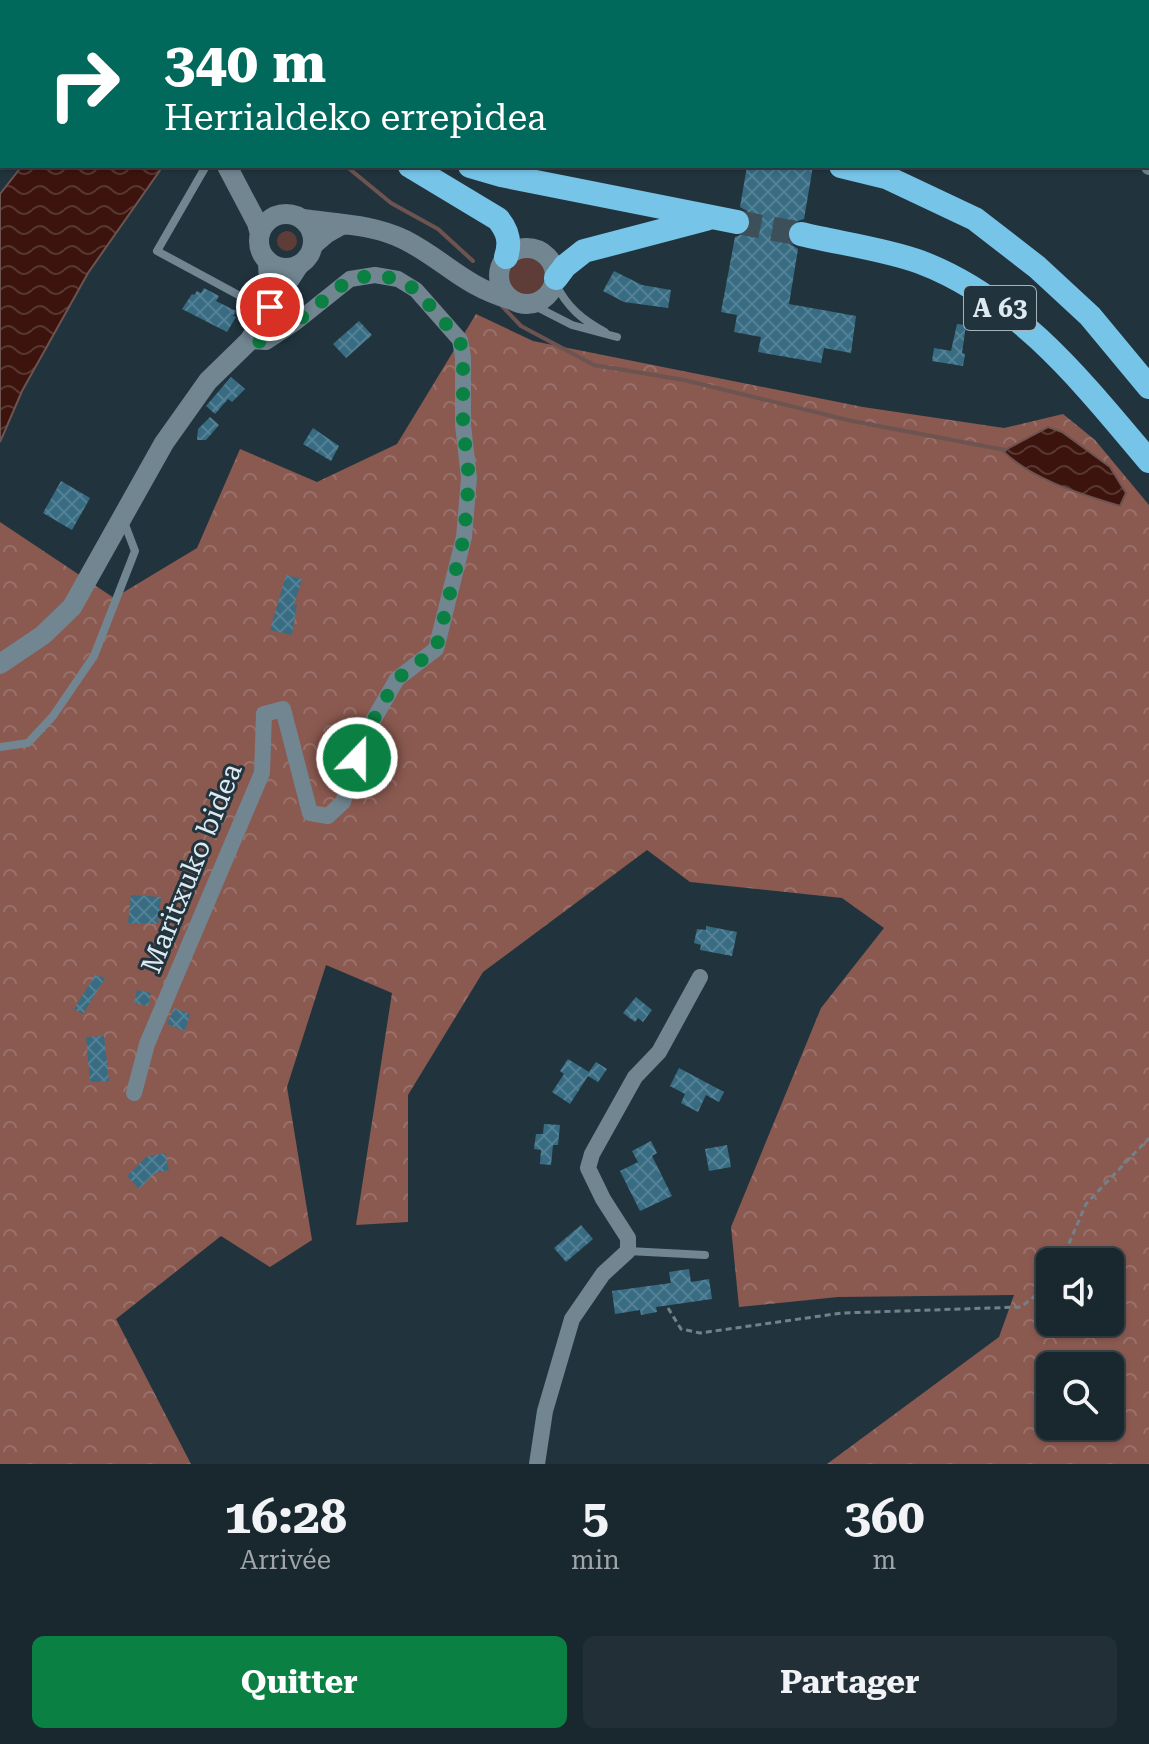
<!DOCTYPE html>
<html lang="fr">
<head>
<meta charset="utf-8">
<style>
  :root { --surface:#19272e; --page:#222f36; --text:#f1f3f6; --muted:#9fa5aa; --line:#37444a; --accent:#0b8043 }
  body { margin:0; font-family:"Roboto Serif",serif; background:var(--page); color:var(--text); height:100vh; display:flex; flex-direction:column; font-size:30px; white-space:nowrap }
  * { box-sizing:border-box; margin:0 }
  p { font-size:26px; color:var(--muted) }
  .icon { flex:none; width:44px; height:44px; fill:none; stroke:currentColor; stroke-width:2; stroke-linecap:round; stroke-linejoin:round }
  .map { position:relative; height:1464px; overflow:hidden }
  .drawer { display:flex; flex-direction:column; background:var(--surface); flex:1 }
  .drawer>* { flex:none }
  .banner { position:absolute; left:0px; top:0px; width:1150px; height:168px; box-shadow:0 2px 6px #0004,0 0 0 2px var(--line); background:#00695c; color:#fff; overflow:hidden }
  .tools { position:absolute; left:1036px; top:1248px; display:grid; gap:16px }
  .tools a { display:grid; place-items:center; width:88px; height:88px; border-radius:12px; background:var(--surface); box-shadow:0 2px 6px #0004,0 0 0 2px var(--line); font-size:40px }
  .pin { position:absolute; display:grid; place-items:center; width:68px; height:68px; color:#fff; margin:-34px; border:4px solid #fff; border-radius:50%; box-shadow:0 2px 8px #0007 }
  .me { position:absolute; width:88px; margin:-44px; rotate:22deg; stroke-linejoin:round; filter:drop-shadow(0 0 6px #0008) }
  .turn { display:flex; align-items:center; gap:28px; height:168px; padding:0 32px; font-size:36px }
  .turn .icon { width:104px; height:104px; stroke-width:2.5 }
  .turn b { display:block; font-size:56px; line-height:68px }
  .eta { display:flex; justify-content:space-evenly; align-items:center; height:136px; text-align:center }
  .eta b { font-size:48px; font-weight:700; line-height:56px }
  .primary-button { display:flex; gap:16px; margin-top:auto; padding:16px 32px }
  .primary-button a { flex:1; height:92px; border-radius:12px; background:var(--accent); color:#fff; font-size:32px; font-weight:700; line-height:92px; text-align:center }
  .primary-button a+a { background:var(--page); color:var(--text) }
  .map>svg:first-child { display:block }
</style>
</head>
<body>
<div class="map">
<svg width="1149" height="1464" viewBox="0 0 1149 1464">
  <defs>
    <pattern id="forest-crowns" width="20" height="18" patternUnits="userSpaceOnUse" patternTransform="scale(2)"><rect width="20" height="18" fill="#8a5950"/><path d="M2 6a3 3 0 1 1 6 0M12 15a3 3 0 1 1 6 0" fill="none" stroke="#9a716a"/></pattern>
    <pattern id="water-waves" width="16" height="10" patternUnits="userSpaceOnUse" patternTransform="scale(2)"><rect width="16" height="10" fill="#3c130d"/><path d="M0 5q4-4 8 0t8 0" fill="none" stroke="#583631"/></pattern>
    <pattern id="building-cross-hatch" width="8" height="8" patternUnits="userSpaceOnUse" patternTransform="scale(2)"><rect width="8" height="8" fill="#386c83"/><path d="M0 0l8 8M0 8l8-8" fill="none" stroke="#548195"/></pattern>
  </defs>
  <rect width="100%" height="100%" fill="#21343e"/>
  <path fill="#5e3d38" d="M277 241a10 10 0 1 1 20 0a10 10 0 1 1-20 0Z
    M507 277a20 20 0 1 1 40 0a20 20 0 1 1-40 0Z"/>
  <path fill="url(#forest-crowns)" fill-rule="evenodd" d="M650,0H1123L1121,2Z
    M476,314L533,341L863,407L1004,428L1063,414L1095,440L1149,505V1464H827L999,1337L1014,1295L838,1297L739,1307L731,1227L821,1008L884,928L842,898L690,882L647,850L483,972L408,1095V1222L356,1225L392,993L326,965L287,1087L312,1240L270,1267L221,1236L116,1319L191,1464H0V522L114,598L197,548L240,449L317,482L397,444ZM1050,1262H1110V1322H1050ZM1050,1366H1110V1426H1050Z"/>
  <path fill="url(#water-waves)" stroke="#6d5451" stroke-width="2" d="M22,166H163L88,273L22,391L0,442V194Z
    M1048,427L1062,432L1110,467L1126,493L1120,506C1081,494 1032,480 1003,451Z"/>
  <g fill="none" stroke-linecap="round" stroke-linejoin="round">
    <path stroke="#6d5451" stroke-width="4" d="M346,166L391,203L438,229L473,261
      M502,306L521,326L594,365L684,380L852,421L1005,450"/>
  </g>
  <path fill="url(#building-cross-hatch)" d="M747,166H813L804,219L791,223L786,231L790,244L798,249L789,304L856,316L851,353L824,348L821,363L758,352L761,337L734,332L737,315L721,312L735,237L748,232L752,224L747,211L740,207Z
    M614,271L642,285L671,290L668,308L624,302L603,291Z
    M204,288L219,296L216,301L236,311L233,316L236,317L227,332L182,309L192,294L194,295L197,291L201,293Z
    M359,321L372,335L346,358L333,344Z
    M957,324L966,325L962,353L965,354L963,366L932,361L934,348L951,351Z
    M231,377L245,389L232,402L228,399L215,414L206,406Z
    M210,417L219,425L206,440H197L198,429Z
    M313,428L339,446L331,461L303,444Z
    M61,481L90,498L72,530L43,513Z
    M286,575L302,579L294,605H297L292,635L270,630Z
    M131,895L161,897L158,924L128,923Z
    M706,926L737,932L732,956L700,950L701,945L694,943L697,929L706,930Z
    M95,975L105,978L83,1014L74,1009Z
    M137,990L151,993L148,1006L134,1003Z
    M636,997L652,1010L643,1022L638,1018L635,1022L623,1013Z
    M174,1008L190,1014L185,1031L167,1024Z
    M104,1036L109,1081L90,1082L86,1037Z
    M568,1059L589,1072L596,1062L607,1069L598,1082L588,1076L570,1104L552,1092L564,1074L560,1071Z
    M679,1068L724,1092L719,1102L706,1095L698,1112L681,1103L685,1094L670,1086Z
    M544,1124L560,1125L558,1145H553L551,1165L540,1164L541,1150L534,1149L536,1134H543Z
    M651,1141L657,1153L652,1156L672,1196L640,1211L620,1171L638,1162L632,1151Z
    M727,1145L731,1167L709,1171L705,1149Z
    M165,1153L169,1170L155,1173L139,1189L127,1176L146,1157Z
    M581,1225L593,1239L566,1262L554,1248Z
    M689,1269L691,1282L709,1279L712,1299L656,1307L657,1312L641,1315L640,1310L615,1314L612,1291L671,1283L669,1272Z"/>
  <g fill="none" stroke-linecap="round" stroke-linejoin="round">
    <path stroke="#3d4f59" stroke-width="24" stroke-dasharray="24 12" stroke-linecap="butt" d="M737,222L801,234"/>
    <path stroke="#72828a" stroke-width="3" stroke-dasharray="6 4" stroke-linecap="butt" d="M0,154L2,151
      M1061,1262L1086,1204L1149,1138
      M668,1308L681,1329L700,1333L842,1313L1021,1307L1050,1284"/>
    <path stroke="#718691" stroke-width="8" d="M0,61L2,63
      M0,109L2,108
      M206,166L157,251L268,311
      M555,283C567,307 582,320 605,332
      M531,304L572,325L617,337
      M0,747L28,743L53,716L94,656L135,551L124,522
      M628,1251L705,1255"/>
    <path stroke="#718691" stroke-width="16" d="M465,0L471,2
      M569,0L573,2
      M997,2L1001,0
      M0,52H2
      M1148,165L1149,167
      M134,1093L147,1044L262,773L264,714L283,709L310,813L328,816L343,802L364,736L397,679L436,649L464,537L469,478L463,425V357L460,340L416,290L398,279L375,275L350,279L295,323L266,342L249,341
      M537,1464L545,1411L572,1319L603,1274L628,1251V1238L603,1199L588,1168L592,1154L635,1077L659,1052L700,977"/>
    <path stroke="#718691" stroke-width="20" d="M302,219C337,224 373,224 405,240C446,261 463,286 512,300
      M313,245L327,233L343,224
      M499 276a28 28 0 1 1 56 0a28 28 0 1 1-56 0Z
      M268,261L270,307
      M0,664L43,635L72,607L164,443L208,381L249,341L299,265"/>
    <path stroke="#718691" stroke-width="20" d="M328,2L330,0
      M227,166L257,223L260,234
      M259 241a27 27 0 1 1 54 0a27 27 0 1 1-54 0Z"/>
    <path stroke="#77c4e9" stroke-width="24" d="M113,0L117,2
      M155,0L159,2
      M531,0L534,2
      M410,166L498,219C508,231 511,242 506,257
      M470,166L501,175L737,222
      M841,166L886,177L975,219L1037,267L1090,316L1149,387
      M801,234C838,243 885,249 920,262C1018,299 1084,384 1149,461
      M556,278L565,266L584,251L706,219"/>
  </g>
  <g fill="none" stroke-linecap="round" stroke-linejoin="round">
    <path stroke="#0b8043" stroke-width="14" stroke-dasharray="0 25.2" d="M270,307L249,341L266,342L295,323L350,279L375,275L398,279L416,290L460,340L463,357V425L469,478L464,537L436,649L397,679L364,736L357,758"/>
  </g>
  <g text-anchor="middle" stroke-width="6" stroke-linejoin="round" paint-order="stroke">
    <rect fill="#21343e" stroke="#a5b3bb" stroke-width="2" x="964" y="286" width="72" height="44" rx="6"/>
    <g font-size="26" font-weight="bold" fill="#deeaf0">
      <text x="1000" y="317">A 63</text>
    </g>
    <g font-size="28" fill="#deeaf0" stroke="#21343e">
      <text transform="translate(191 868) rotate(-68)" y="10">Maritxuko bidea</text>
    </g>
  </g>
</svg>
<div class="tools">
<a><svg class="icon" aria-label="sound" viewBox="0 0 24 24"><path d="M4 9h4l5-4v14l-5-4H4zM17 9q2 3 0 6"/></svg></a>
<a><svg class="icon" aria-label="search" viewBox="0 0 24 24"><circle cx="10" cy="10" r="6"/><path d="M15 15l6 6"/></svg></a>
</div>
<div class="pin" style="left:270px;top:307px;background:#d93025"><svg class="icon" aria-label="arrive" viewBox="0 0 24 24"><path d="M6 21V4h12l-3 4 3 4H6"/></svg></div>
<svg class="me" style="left:357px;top:758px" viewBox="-20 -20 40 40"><circle r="17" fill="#0b8043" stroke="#fff" stroke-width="3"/><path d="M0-11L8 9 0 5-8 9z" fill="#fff"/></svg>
<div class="banner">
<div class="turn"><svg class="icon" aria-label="right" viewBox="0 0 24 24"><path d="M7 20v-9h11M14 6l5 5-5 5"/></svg><div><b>340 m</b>Herrialdeko errepidea</div></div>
</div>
</div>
<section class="drawer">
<div class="eta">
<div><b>16:28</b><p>Arrivée</p></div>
<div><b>5</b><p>min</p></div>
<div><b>360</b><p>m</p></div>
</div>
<div class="primary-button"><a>Quitter</a><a>Partager</a></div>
</section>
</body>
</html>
